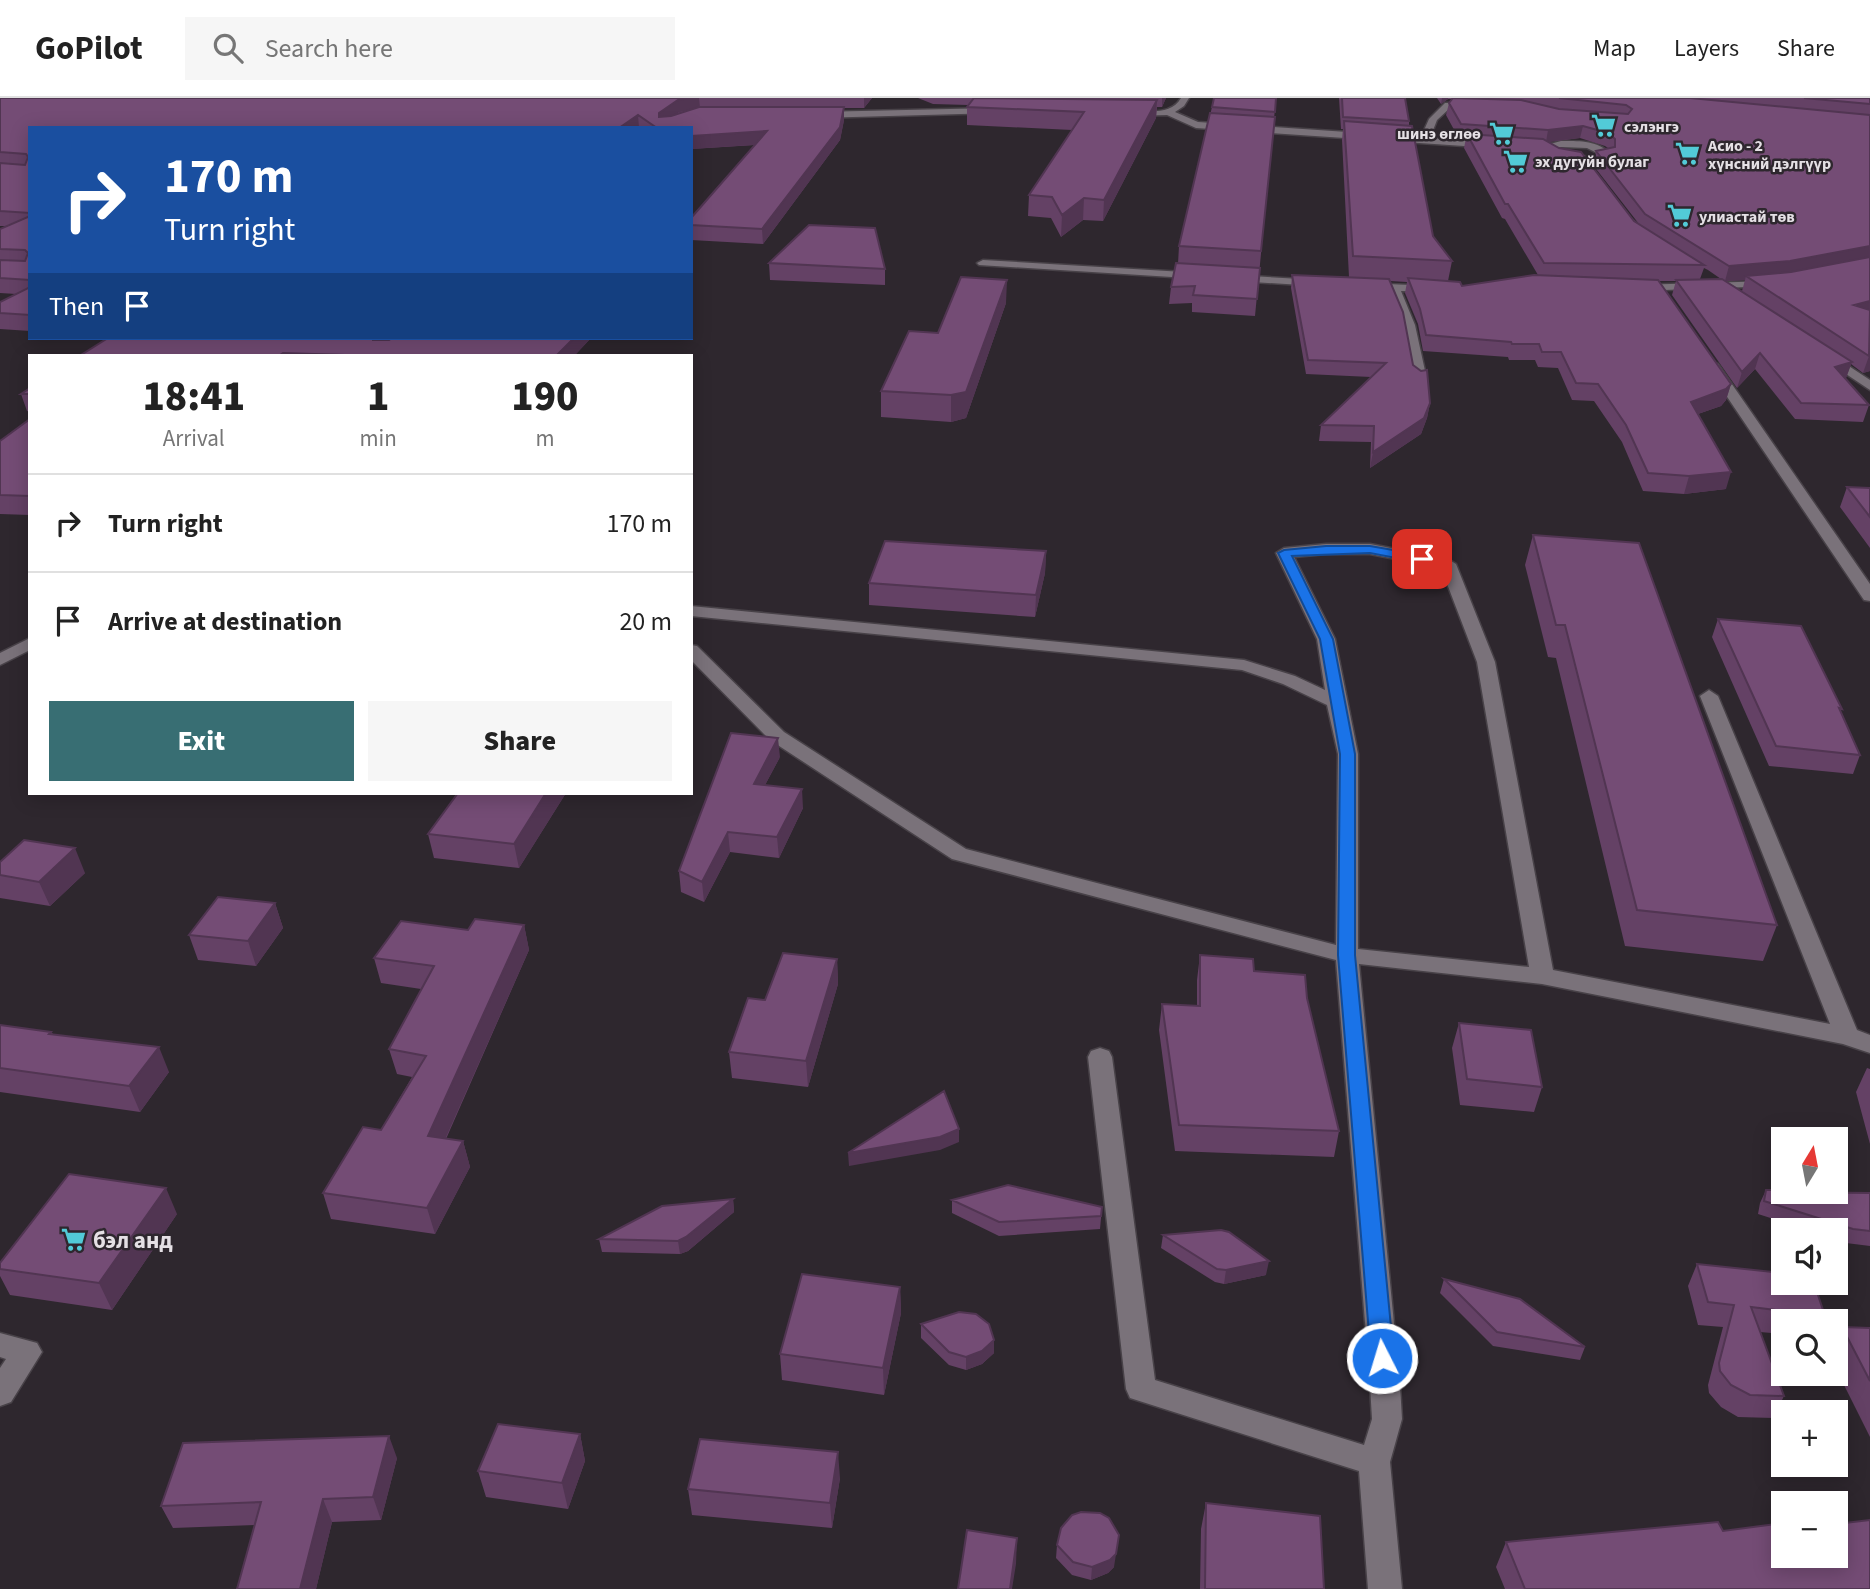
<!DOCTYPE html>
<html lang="en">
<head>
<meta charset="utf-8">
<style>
  :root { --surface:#fff; --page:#f6f6f6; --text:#222; --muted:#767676; --line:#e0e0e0; --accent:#386e73 }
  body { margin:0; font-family:"Source Sans 3",sans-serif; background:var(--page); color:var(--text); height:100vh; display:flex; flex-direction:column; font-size:26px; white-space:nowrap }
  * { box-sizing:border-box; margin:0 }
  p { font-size:23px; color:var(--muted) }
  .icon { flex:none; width:38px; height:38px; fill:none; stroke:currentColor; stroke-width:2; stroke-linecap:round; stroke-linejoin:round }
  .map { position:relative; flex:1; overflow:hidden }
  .sheet { position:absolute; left:28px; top:256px; width:665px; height:441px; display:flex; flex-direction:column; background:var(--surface); border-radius:0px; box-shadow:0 4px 18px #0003 }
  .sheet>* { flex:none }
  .hud { position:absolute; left:28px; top:28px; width:665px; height:214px; border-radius:0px; box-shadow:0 4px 18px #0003; background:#1a4fa0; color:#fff; overflow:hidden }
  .needle { width:46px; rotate:10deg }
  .buttons { position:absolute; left:1771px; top:1029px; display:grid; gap:14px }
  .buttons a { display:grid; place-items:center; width:77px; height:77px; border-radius:0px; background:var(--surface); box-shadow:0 4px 18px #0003; font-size:35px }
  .pin { position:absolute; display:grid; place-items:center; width:60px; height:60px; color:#fff; margin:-30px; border-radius:14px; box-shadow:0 4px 10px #0006 }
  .me { position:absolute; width:77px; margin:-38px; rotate:355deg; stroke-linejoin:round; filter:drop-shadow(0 0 5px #0008) }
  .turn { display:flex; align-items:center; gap:24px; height:147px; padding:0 21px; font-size:32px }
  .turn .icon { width:91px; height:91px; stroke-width:2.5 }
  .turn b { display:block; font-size:49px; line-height:60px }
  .then { display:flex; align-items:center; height:66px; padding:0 21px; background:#0003; gap:14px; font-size:26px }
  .eta { display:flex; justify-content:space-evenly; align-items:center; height:119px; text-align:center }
  .eta b { font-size:42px; font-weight:800; line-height:49px }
  .primary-button { display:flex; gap:14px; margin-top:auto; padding:14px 21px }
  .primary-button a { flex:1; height:80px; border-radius:0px; background:var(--accent); color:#fff; font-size:28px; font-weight:800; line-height:80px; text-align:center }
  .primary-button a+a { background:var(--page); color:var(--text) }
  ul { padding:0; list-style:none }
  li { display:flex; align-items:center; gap:21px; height:98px; padding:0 21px; border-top:2px solid var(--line) }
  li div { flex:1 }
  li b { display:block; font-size:26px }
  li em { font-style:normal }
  header { display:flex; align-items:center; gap:42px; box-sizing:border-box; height:98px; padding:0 35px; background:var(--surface); border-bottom:2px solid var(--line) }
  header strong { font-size:33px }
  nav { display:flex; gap:38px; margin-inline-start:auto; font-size:24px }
  .search { width:490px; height:63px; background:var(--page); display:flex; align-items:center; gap:18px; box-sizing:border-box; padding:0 24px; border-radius:0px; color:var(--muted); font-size:26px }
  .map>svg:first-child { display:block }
</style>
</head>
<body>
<header>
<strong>GoPilot</strong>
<div class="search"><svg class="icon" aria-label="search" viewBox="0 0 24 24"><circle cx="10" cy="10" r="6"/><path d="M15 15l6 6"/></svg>Search here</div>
<nav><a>Map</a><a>Layers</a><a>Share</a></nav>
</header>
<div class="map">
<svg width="1870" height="1491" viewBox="0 0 1870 1491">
  <rect width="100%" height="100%" fill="#2e272e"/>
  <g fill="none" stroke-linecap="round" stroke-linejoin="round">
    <defs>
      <path id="minor" d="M1181,0H1189L1184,8L1175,14L1198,24L1421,39L1429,21L1445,5H1474L1477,10H1450L1437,22L1430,40L1494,44L1499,47L1494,50L1196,30L1167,17L1128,18L1124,15L1128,12C1146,13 1171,18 1181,0Z
        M994,10L997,15L817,20L813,17L817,14Z
        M1561,43C1579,43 1600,42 1612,58C1593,71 1558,67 1541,53L1543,48ZM1561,49L1587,50L1601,57L1576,59L1551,52Z
        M983,162L1318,182L1324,185L1318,188L979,167L977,165Z
        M1772,183L1778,186L1776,188L1636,193L1630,190L1636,187Z
        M1364,185L1434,188L1440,191L1434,194L1401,193L1415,227L1427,282L1425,285H1415L1413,282L1403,227L1389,193L1360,190L1358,188Z
        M1826,253L1870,282V292L1822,260L1820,257Z
        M1713,265L1718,266L1870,486V503L1864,502L1707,269Z
        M1326,446H1370L1448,461L1456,466L1495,564L1553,872L1830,926L1700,598L1709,592L1718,598L1857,932L1870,937V955L1843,946L1542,886L1359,866L1400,1287L1402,1321L1390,1364L1402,1491H1368L1359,1373L1130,1300L1126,1291L1088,959L1091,953L1100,950L1109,953L1112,959L1155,1282L1364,1347L1372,1321L1370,1287L1336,862L952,761L770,642L691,562V547L697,548L784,634L966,751L1336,847L1338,656L1327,607L1283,586L1242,572L691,518V508L1244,562L1295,578L1325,592L1317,541L1276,455L1284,450ZM1326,456H1370L1441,470L1477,564L1529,869L1358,851V656L1335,541L1294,459Z
        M30,540V552L0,567V555Z
        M0,1235L37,1245L42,1254L11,1304L0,1308V1270L6,1261L0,1259Z"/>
    </defs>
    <use href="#minor" stroke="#484248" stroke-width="3"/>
    <use href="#minor" fill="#7a727a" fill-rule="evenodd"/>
  </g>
  <path fill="#644165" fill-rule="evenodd" d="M0,0H872L864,10H844V22L840,42L763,146L691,142V120L755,47L691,51V30H30V233L0,231V204L16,196L0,195V131L7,128H0Z
    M918,0H1166L1162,9H1157L1156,20L1103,123L1083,122L1061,139L1051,120L1028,118L1029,97L1072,32L967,27V9L968,7L933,6Z
    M1276,0L1255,218L1192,214V205L1169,206L1171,189L1178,166L1179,148L1212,9Z
    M1339,0H1405L1409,23V27L1433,138L1452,163L1448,183L1462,188L1538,177L1505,121L1502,120L1464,50L1466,40L1458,39L1446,17L1449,5L1452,1H1448L1441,6L1437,0H1870V273L1863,275L1851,266L1846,280H1845L1869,307L1863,324L1795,321L1755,271L1737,290L1672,197L1676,183H1659L1731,286L1726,302L1721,308L1698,316L1726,391L1684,396L1643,393L1622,344L1594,303L1572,302L1558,270L1538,269L1535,262H1509L1508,259L1423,253L1418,226L1405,195L1407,184L1390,183L1413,267L1430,305L1427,320L1421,336L1370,370L1371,344L1319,343L1321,327L1371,279L1306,276L1291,190L1292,177L1349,179L1342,42L1343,31H1341ZM1580,40L1605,48L1608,50L1596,53L1593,67L1639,126L1548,44ZM1704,170L1708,172L1721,181H1700ZM1745,182L1742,193L1726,183Z
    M769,165L885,171V187L770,182Z
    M1006,205L966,320L951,324L881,319V293L938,235Z
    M591,240L575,257H81Z
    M30,290V314L27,313L21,296Z
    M30,321V417L0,416V343Z
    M1847,389L1870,390V450L1840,409Z
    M1533,437L1777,827L1763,863L1625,848L1556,560L1548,559L1525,467Z
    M1046,453L1045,475L1035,519L869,507V485Z
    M1718,521L1842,611L1840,614L1860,657L1853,676L1769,668L1712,539Z
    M780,659L765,687L803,710L779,760L730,754L704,804L681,794L679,773Z
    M566,695L519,770L434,760L428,736Z
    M0,764L85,775L50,808L0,800Z
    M275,805L283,830L256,868L198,862L189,837Z
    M524,827L529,852L446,1041L463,1043L470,1069L435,1136L331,1121L323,1095L381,1032L412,979L397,976L389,951L421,891L381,885L374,860L468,832Z
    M1200,857L1307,900L1339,1033L1334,1059L1175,1053L1159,932L1162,906L1197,908V882Z
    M837,861L838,886L808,989L732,980L729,954L765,902Z
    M1459,925L1542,989L1534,1014L1460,1007L1452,950Z
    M0,927L51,934L53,936L169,974L140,1014L0,994Z
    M1867,970L1870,971V1046L1856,994Z
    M1766,1092L1870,1095V1148L1846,1145L1836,1141V1132H1808L1758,1116L1760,1105Z
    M733,1101L734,1114L688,1153L680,1156L602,1154L599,1141Z
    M952,1102L1102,1109L1100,1131L999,1138L952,1115Z
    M177,1116L112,1212L10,1197L0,1178V1165Z
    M1163,1137L1266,1177L1224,1186L1215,1184L1161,1150Z
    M1697,1166L1825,1218L1822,1223H1783V1236L1760,1234L1784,1298L1773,1320L1738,1319L1721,1309L1709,1295L1708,1287L1723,1229L1698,1227L1688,1188Z
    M1444,1181L1585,1249L1580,1262L1493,1248L1440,1195Z
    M900,1189L901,1215L884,1297L782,1282L780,1256Z
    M921,1226L994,1255L982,1266L966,1272L949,1267L921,1240Z
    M1842,1229L1870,1230V1339L1836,1271V1241Z
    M580,1336L585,1363L568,1411L486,1399L478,1373Z
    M397,1360L381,1422L332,1424L316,1491H237L255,1427L173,1430L161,1408Z
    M840,1380L832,1430L692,1417L688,1391Z
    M1206,1405L1324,1491H1200L1201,1431Z
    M1723,1433L1870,1491H1505L1496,1469L1506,1444Z
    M1057,1447L1114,1469L1108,1475L1091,1482L1072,1477L1056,1460Z"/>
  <path fill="#513552" d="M689,0H699L700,10L679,14L660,28V30L659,15L678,2Z
    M864,0H872L864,10Z
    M1162,0H1166L1162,9Z
    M1442,0H1448V1L1441,6Z
    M1157,2L1156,20L1103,123L1104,102Z
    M844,9V22L840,42L763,146L762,131Z
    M638,17L639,30H619Z
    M1583,28L1580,40L1546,44L1548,32Z
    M767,33L768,46L691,51V38Z
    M1084,100L1083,122L1061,139L1062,117Z
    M1870,148V162L1786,178H1746L1745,182L1725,183L1729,168Z
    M1007,182L1006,205L966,320L951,324V297Z
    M1870,203V217L1854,207Z
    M373,240H393L376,257Z
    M574,240H591L575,257H557Z
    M1760,255L1755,271L1737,290L1742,274Z
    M1870,257V273L1863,275L1869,258Z
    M1852,264L1846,280L1829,285L1835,269Z
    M1731,286L1726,302L1721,308L1686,320L1691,304Z
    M1430,305L1427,320L1421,336L1370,370L1373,354Z
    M1731,374L1726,391L1684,396L1689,378Z
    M1046,453L1045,475L1035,519L1036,497Z
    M778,640L780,659L755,706L754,686Z
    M802,691L803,710L779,760L777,739Z
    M546,695H566L519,770L514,746Z
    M728,734L730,754L704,804L702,784Z
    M75,750L85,775L50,808L39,784Z
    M275,805L283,830L256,868L248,843Z
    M524,827L529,852L435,1064L428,1038Z
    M837,861L838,886L808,989L806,963Z
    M159,949L169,974L140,1014L129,988Z
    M959,1031V1044L940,1052L849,1068L848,1055Z
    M463,1043L470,1069L435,1136L427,1110Z
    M166,1090L177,1116L112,1212L99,1185Z
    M733,1101L734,1114L688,1153L680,1156L678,1143Z
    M1269,1163L1266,1177L1224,1186L1226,1172Z
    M900,1189L901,1215L884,1297L883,1270Z
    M994,1242V1255L982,1266L966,1272V1259Z
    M580,1336L585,1363L568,1411L562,1385Z
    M389,1338L397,1360L381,1422L373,1399Z
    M838,1354L840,1380L832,1430L830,1405Z
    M323,1401L332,1424L316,1491H300Z
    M1119,1437L1114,1469L1108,1475L1091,1482L1092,1469Z
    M1017,1440L1016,1466L1012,1491H1010Z"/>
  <path fill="#744c75" stroke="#513552" stroke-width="2" d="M0,0H689L678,2L659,15V19L671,18L699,9H844L840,29L762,131L691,127V120L767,33L691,38V30H657L638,17L619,30H30V115L0,113V65L25,67L28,59L26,56L0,54Z
    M974,0L1157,2L1104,102L1084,100L1062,117L1052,99L1029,97L1084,14L967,9Z
    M1214,0H1276L1275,14L1212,9Z
    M1342,0H1405L1409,23L1343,19Z
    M1453,0L1521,2L1559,11L1628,16L1632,11L1626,7L1559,0H1690L1870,17V148L1790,163L1729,168L1645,116L1596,53L1615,49V41L1608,35L1583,28L1548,32L1461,26L1449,5Z
    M1804,0H1870V6Z
    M1210,15L1275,19L1261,153L1179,148Z
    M1344,23L1412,28L1433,138L1452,163L1353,158Z
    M1467,36L1543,41L1559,50L1581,54L1634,123L1704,167L1544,165L1508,106H1505Z
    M30,118V182L0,180V162L25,163L28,155L25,152L0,151V131Z
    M809,127L875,130L885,171L769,165Z
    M1870,159V203L1854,207L1870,212L1869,258L1746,178L1791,174Z
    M1176,165L1260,170L1257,201L1193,197L1195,188L1171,189Z
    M1292,177L1389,181L1403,214L1413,267L1421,273L1427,272L1430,305L1424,320L1373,354L1374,328L1321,327L1386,265L1308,262Z
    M1534,177L1658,182L1731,286L1726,291L1691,304L1731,374L1689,378L1648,375L1626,327L1598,286L1576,285L1561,254H1542L1539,246H1512L1511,244L1426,237L1420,211L1408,180L1460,184L1462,188Z
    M961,179L1007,182L966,294L951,297L881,293L909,233L938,235Z
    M1722,181L1852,264L1835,269L1869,307L1801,305L1760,255L1742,274L1676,182Z
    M30,189V217L0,215V204Z
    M108,240H373V242H389L392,240H574L557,257H345L283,255L280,257H81Z
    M30,290V296H21Z
    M30,321V398L0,397V343Z
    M1847,389L1870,390V419Z
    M1533,437L1639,445L1777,827L1637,812L1565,527H1556Z
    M885,443L1046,453L1036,497L869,485Z
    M1718,521L1801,528L1842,611L1839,610L1860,657L1776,648Z
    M731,635L778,640L754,686L802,691L777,739L728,734L702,784L679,773Z
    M458,695H546L514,746L428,736Z
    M24,742L75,750L39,784L0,777V764Z
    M218,799L275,805L248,843L189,837Z
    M475,821L524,827L428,1038L463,1043L427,1110L323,1095L363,1029L381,1032L426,958L389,951L434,868L374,860L401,823L468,832Z
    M783,855L837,861L806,963L729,954L748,900L765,902Z
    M1200,857L1253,861L1254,873L1305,877L1307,900L1339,1033L1179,1027L1162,906L1200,908Z
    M1459,925L1531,932L1542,989L1467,981Z
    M0,927L51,934L49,936L159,949L129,988L0,970Z
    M944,993L959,1031L940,1039L848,1055Z
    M69,1076L166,1090L99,1185L0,1171V1165Z
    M1008,1087L1102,1109L1101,1118L999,1124L952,1102Z
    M1766,1092H1783V1094L1870,1095V1133L1853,1131L1764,1103Z
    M733,1101L686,1139L678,1143L599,1141L662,1108Z
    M1221,1132L1229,1134L1269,1163L1226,1172L1217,1171L1163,1137Z
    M1697,1166L1783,1175V1185H1814L1825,1218L1751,1209L1784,1298L1750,1297L1731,1287L1720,1273L1719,1265L1734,1207L1708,1204Z
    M802,1176L900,1189L883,1270L780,1256Z
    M1444,1181L1520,1201L1585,1249L1497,1234Z
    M959,1214L976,1216L989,1226L994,1242L982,1253L966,1259L949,1254L921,1226Z
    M1842,1229L1870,1230V1283Z
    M498,1326L580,1336L562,1385L478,1373Z
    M389,1338L373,1399L323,1401L300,1491H237L261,1404L161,1408L183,1345Z
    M700,1341L838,1354L830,1405L688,1391Z
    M1206,1405L1320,1418L1324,1491H1205Z
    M1081,1414L1100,1415L1109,1420L1119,1437L1116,1456L1110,1462L1092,1469L1073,1464L1057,1447L1061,1430L1072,1417Z
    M1839,1417L1845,1425L1870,1422V1491H1525L1506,1444L1718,1424L1723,1433L1783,1425V1458H1836V1418Z
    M967,1432L1017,1440L1010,1491H958Z"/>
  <path fill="#1a73e8" stroke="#114b97" stroke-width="2" d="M1326,448H1370L1422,457L1428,461L1422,465L1370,455L1292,458L1333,541L1355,656V857L1394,1260L1390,1267L1382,1270L1375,1267L1371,1260L1338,857L1340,656L1320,541L1278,455L1284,452Z"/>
  <defs>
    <symbol id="supermarket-bare" viewBox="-9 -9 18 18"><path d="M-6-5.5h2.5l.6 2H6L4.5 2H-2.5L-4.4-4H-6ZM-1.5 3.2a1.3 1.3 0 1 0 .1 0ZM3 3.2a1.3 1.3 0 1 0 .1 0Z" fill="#52cbd7" stroke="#2e272e" stroke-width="2.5" paint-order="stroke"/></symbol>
  </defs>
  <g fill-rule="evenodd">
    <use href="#supermarket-bare" x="1586" y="10" width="35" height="35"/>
    <use href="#supermarket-bare" x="1484" y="18" width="35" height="35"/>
    <use href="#supermarket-bare" x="1670" y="38" width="35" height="35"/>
    <use href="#supermarket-bare" x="1498" y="46" width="35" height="35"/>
    <use href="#supermarket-bare" x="1662" y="100" width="35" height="35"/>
    <use href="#supermarket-bare" x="56" y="1124" width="35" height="35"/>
  </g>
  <g text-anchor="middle" stroke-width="5" stroke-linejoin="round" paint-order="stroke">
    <g font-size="16" font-weight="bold" fill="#e5e0e5" stroke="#2e272e" text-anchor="start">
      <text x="1624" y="34">сэлэнгэ</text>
      <text x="1481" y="41" text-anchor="end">шинэ өглөө</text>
      <text x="1708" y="53">Асио - 2<tspan x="1708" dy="18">хүнсний дэлгүүр</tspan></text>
      <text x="1535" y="69">эх дугуйн булаг</text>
      <text x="1699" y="124">улиастай төв</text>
    </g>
    <g font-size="23" font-weight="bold" fill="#e5e0e5" stroke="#2e272e" text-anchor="start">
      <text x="93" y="1150">бэл анд</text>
    </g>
  </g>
</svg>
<div class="buttons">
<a><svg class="needle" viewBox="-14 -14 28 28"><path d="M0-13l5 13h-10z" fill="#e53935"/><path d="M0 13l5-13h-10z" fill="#767676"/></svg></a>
<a><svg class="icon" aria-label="sound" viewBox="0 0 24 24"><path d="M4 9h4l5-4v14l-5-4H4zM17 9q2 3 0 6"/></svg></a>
<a><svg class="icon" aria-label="search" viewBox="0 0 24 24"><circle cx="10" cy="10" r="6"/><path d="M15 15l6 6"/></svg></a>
<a>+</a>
<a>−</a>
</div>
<div class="pin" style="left:1422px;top:461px;background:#d93025"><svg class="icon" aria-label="arrive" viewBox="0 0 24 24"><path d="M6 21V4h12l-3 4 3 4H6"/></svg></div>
<svg class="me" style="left:1382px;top:1260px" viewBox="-20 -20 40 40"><circle r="17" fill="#1a73e8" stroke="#fff" stroke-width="3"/><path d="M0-11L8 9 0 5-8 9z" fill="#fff"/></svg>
<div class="hud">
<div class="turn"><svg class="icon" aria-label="right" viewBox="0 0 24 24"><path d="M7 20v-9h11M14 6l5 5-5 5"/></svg><div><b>170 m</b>Turn right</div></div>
<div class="then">Then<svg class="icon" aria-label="arrive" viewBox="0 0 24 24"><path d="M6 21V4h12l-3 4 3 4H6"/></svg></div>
</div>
<section class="sheet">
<div class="eta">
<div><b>18:41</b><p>Arrival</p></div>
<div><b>1</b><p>min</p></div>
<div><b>190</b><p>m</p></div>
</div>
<ul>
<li><svg class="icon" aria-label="right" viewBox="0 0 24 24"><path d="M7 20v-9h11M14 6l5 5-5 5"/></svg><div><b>Turn right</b></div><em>170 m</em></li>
<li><svg class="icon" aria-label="arrive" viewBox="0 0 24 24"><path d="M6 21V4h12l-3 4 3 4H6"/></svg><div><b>Arrive at destination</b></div><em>20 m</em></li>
</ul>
<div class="primary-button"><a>Exit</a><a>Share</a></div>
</section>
</div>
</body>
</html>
